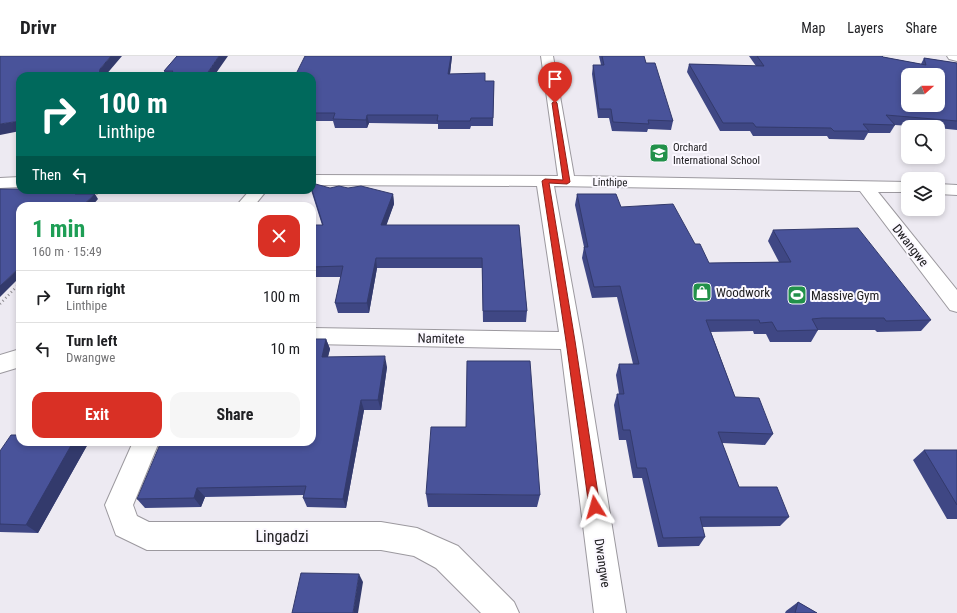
<!DOCTYPE html>
<html lang="en">
<head>
<meta charset="utf-8">
<style>
  :root { --surface:#fff; --page:#f6f6f6; --text:#202124; --muted:#757577; --line:#e0e0e0; --accent:#d93025 }
  body { margin:0; font-family:"Roboto Condensed",sans-serif; background:var(--page); color:var(--text); height:100vh; display:flex; flex-direction:column; font-size:15px; white-space:nowrap }
  * { box-sizing:border-box; margin:0 }
  p { font-size:13px; color:var(--muted) }
  .icon { flex:none; width:22px; height:22px; fill:none; stroke:currentColor; stroke-width:2; stroke-linecap:round; stroke-linejoin:round }
  .map { position:relative; flex:1; overflow:hidden }
  .side { position:absolute; left:16px; top:146px; width:300px; height:244px; display:flex; flex-direction:column; background:var(--surface); border-radius:12px; box-shadow:0 2px 6px #0003 }
  .side>* { flex:none }
  .banner { position:absolute; left:16px; top:16px; width:300px; height:122px; border-radius:12px; box-shadow:0 2px 6px #0003; background:#00695c; color:#fff; overflow:hidden }
  .needle { width:26px; rotate:69deg }
  .controls { position:absolute; left:901px; top:12px; display:grid; gap:8px }
  .controls a { display:grid; place-items:center; width:44px; height:44px; border-radius:8px; background:var(--surface); box-shadow:0 2px 6px #0003; font-size:20px }
  .pin { position:absolute; display:grid; place-items:center; width:34px; height:34px; color:#fff; margin:-41px -17px; border-radius:50% 50% 50% 0; rotate:-45deg; box-shadow:0 0 4px #0007 }
  .pin .icon { rotate:45deg }
  .me { position:absolute; width:44px; margin:-22px; rotate:352deg; stroke-linejoin:round; filter:drop-shadow(0 0 3px #0008) }
  .turn { display:flex; align-items:center; gap:14px; height:84px; padding:0 16px; font-size:18px }
  .turn .icon { width:52px; height:52px; stroke-width:2.5 }
  .turn b { display:block; font-size:28px; line-height:34px }
  .then { display:flex; align-items:center; height:38px; padding:0 16px; background:#0003; gap:8px; font-size:15px }
  .round { display:grid; place-items:center; flex:none; width:42px; height:42px; border-radius:12px; background:var(--page) }
  .head { display:flex; align-items:center; justify-content:space-between; height:68px; padding:0 16px }
  h1 { font-size:24px; font-weight:700; line-height:30px; color:#1e9e55 }
  .button { display:flex; gap:8px; margin-top:auto; padding:8px 16px }
  .button a { flex:1; height:46px; border-radius:12px; background:var(--accent); color:#fff; font-size:16px; font-weight:700; line-height:46px; text-align:center }
  .button a+a { background:var(--page); color:var(--text) }
  ul { padding:0; list-style:none }
  li { display:flex; align-items:center; gap:12px; height:52px; padding:0 16px; border-top:1px solid var(--line) }
  li div { flex:1 }
  li b { display:block; font-size:15px }
  li em { font-style:normal }
  header { display:flex; align-items:center; gap:24px; box-sizing:border-box; height:56px; padding:0 20px; background:var(--surface); border-bottom:1px solid var(--line) }
  header strong { font-size:19px }
  nav { display:flex; gap:22px; margin-inline-start:auto; font-size:14px }
  .map>svg:first-child { display:block }
</style>
</head>
<body>
<header>
<strong>Drivr</strong>
<nav><a>Map</a><a>Layers</a><a>Share</a></nav>
</header>
<div class="map">
<svg width="957" height="557" viewBox="0 0 957 557">
  <rect width="100%" height="100%" fill="#edeaf2"/>
  <g fill="none" stroke-linecap="round" stroke-linejoin="round">
    <defs>
      <path id="street" d="M541,0H553L574,120L908,126V136H878L957,234V256L950,254L860,135L554,130L582,285L626,557H594L561,293L312,288V272L559,276L537,130L312,129V119L558,120Z
        M947,0H957V5L949,3Z
        M20,121V131L0,132V122Z
        M938,128L957,129V139L938,138Z
        M250,134H267L254,150H236Z
        M20,293V311L0,317V299Z
        M133,386H159L133,449L137,460L149,466H381L417,472L458,490L514,546L519,557H481L436,512L414,500L381,494H147L116,479L105,449Z"/>
    </defs>
    <use href="#street" stroke="#9c999f" stroke-width="2"/>
    <path stroke="#8c8a8f" stroke-width="2" stroke-dasharray="1 2.5" stroke-linecap="butt" d="M94,141L100,134"/>
    <path stroke="#8c8a8f" stroke-width="2.5" stroke-dasharray="1 3" stroke-linecap="butt" d="M0,248L20,227"/>
    <use href="#street" fill="#fff" fill-rule="evenodd"/>
  </g>
  <path fill="#3f4784" d="M177,0L214,20H166L164,15Z
    M305,0H452L450,18L485,25H494L493,70H471L470,73H438V68L369,67L367,72H335L333,65H312V20Z
    M599,0H644L646,7L673,65L671,74L648,73L647,76L612,75L609,62H598L592,18L593,9H601Z
    M749,0H882L883,1L921,8L924,2L957,7V74L938,72V71H923L895,69L890,77H868L864,84L829,83L827,80H753L750,75H720L687,16L689,8L756,10Z
    M330,132H348L393,138L394,148L386,169H519L527,255L526,266H483L482,212H377L369,257H338L335,247L341,221H312V169H322L311,134Z
    M577,138L621,151L695,188L709,207L779,206L768,185L773,174L931,264L921,275L877,276L875,274H818L811,286H770L766,278H754L753,275L711,276L735,341L773,378L765,389L722,387L739,431L789,461L780,470L702,471L705,481L699,490L658,491L642,422H633L626,384H619L614,349L617,338H619L616,319L619,308H633L617,241L592,242L582,202L584,191L575,149Z
    M326,283L330,293L328,301L387,311L381,354H364L346,452L307,451L303,442L304,439L205,441L201,451L145,452L137,443Z
    M20,386H89L38,477L0,476V395Z
    M924,394H957V463H947L913,404Z
    M426,438L540,439L537,451H428Z
    M798,546L817,557H785L786,555Z"/>
  <path fill="#333a6c" d="M111,0H122L105,20H89L100,13Z
    M219,0H228L214,20H207L206,19Z
    M451,0H452L449,26L448,18Z
    M367,59L369,67L367,72L366,64Z
    M20,65V75L0,79V68Z
    M95,138L98,143L92,150H82Z
    M393,138L394,148L383,179L381,169Z
    M376,202L377,212L369,257L367,247Z
    M20,211V221L0,241V230Z
    M326,283L330,293L325,311L322,301Z
    M385,300L387,311L381,354L378,344Z
    M361,344L364,354L346,452L343,443Z
    M73,386H89L38,477L26,469Z
    M197,432L205,441L201,451L194,442Z
    M359,518L363,526L358,557H353Z"/>
  <path fill="#49539a" stroke="#333a6c" fill-rule="evenodd" d="M0,0H111L100,13L99,19L89,20H20V65L0,68Z
    M177,0H219L206,19H170L173,15H164Z
    M305,0H451L448,18L485,17V25H494L493,62H471L470,65H437L438,59H367L366,64L333,63L335,57H312V20H295Z
    M602,0H644L646,7H655L673,65L648,64L649,68L613,66L611,53H599L593,9H604Z
    M757,0H882L883,1L926,9L924,2L957,7V65L886,59L895,69L863,68L869,75H834L831,72L756,71L753,67H723L689,8L764,10ZM908,19H938V49H908Z
    M312,127L330,132L339,130L348,132L361,130L393,138L381,169H519L527,255H483L482,202H376L367,247H335L343,210L312,211V169H323L312,134Z
    M0,133H20V134H61V135H77L75,138H95L82,150H20V211L0,230Z
    M577,138H616L621,151L673,148L695,188H700L709,207L791,206L773,174L858,172L931,264L886,265L884,262H822L812,263L818,274L777,275L772,266L760,267L759,264H706L735,341L759,342L773,378L718,376L739,431H777L789,461H700L705,481L663,482L646,412H637L630,374H623L617,338H624L619,308H639L620,230L594,231L584,191H588Z
    M133,148L132,150H97L98,149Z
    M312,283H326L322,301L385,300L378,344H361L343,443L303,442L306,430L197,432L194,442L137,443L161,386H312Z
    M467,305H530L540,439L426,438L431,371H466Z
    M11,379H20V386H73L26,469L0,468V395Z
    M924,394H957V449Z
    M301,517L359,518L353,557H292Z
    M798,546L817,557H795Z"/>
  <path fill="#d93025" stroke="#8d1f18" d="M555,45L557,47L570,126L567,128L549,127L575,285L600,451L599,455L595,457L590,455L589,451L566,285L542,125L545,123L563,124L552,47Z"/>
  <defs>
    <symbol id="school-square" viewBox="-11 -11 22 22"><rect x="-9" y="-9" width="18" height="18" rx="4" fill="#22914a" stroke="#fbf8ff"/><path d="M0-5L7-2L0 1L-7-2ZM-4 1L0 2.5L4 1V4Q0 6-4 4Z" fill="#fff"/></symbol>
    <symbol id="shop-square" viewBox="-11 -11 22 22"><rect x="-9" y="-9" width="18" height="18" rx="4" fill="#22914a" stroke="#fbf8ff"/><path d="M-5-2.5h2.3a2.7 3.5 0 0 1 5.4 0H5L5.5 6h-11ZM-1.5-2.5h3a1.5 2.3 0 0 0-3 0Z" fill="#fff"/></symbol>
    <symbol id="stadium-square" viewBox="-11 -11 22 22"><rect x="-9" y="-9" width="18" height="18" rx="4" fill="#22914a" stroke="#fbf8ff"/><path d="M0-5a6.5 5 0 1 0 0 10a6.5 5 0 1 0 0-10ZM-3.5-1.8h7v3.6h-7Z" fill="#fff"/></symbol>
  </defs>
  <g fill-rule="evenodd">
    <use href="#school-square" x="648" y="86" width="22" height="22"/>
    <use href="#shop-square" x="691" y="225" width="22" height="22"/>
    <use href="#stadium-square" x="786" y="228" width="22" height="22"/>
  </g>
  <g text-anchor="middle" stroke-width="4" stroke-linejoin="round" paint-order="stroke">
    <g font-size="11" fill="#212023" stroke="#fbf8ff" text-anchor="start">
      <text x="673" y="95">Orchard<tspan x="673" dy="13">International School</tspan></text>
    </g>
    <g font-size="11" fill="#212023" stroke="#fbf8ff">
      <text transform="translate(610 126) rotate(1)" y="4">Linthipe</text>
    </g>
    <g font-size="13" fill="#212023" stroke="#fbf8ff">
      <text transform="translate(911 189) rotate(52)" y="5">Dwangwe</text>
      <text transform="translate(441 282) rotate(1)" y="5">Namitete</text>
      <text transform="translate(603 507) rotate(82)" y="5">Dwangwe</text>
    </g>
    <g font-size="13" fill="#212023" stroke="#fbf8ff" text-anchor="start">
      <text x="716" y="241">Woodwork</text>
      <text x="811" y="244">Massive Gym</text>
    </g>
    <g font-size="16" fill="#212023" stroke="#fbf8ff">
      <text x="282" y="486">Lingadzi</text>
    </g>
  </g>
</svg>
<div class="controls">
<a><svg class="needle" viewBox="-14 -14 28 28"><path d="M0-13l5 13h-10z" fill="#e53935"/><path d="M0 13l5-13h-10z" fill="#757577"/></svg></a>
<a><svg class="icon" aria-label="search" viewBox="0 0 24 24"><circle cx="10" cy="10" r="6"/><path d="M15 15l6 6"/></svg></a>
<a><svg class="icon" aria-label="layers" viewBox="0 0 24 24"><path d="M12 4l9 5-9 5-9-5zM3 14l9 5 9-5"/></svg></a>
</div>
<div class="pin" style="left:555px;top:47px;background:#d93025"><svg class="icon" aria-label="arrive" viewBox="0 0 24 24"><path d="M6 21V4h12l-3 4 3 4H6"/></svg></div>
<svg class="me" style="left:595px;top:451px" viewBox="-20 -20 40 40"><path d="M0-17L14 15 0 8-14 15z" fill="#d93025" stroke="#fff" stroke-width="4"/></svg>
<div class="banner">
<div class="turn"><svg class="icon" aria-label="right" viewBox="0 0 24 24"><path d="M7 20v-9h11M14 6l5 5-5 5"/></svg><div><b>100 m</b>Linthipe</div></div>
<div class="then">Then<svg class="icon" aria-label="left" viewBox="0 0 24 24"><path d="M17 20v-9H6M10 6l-5 5 5 5"/></svg></div>
</div>
<section class="side">
<div class="head"><div><h1>1 min</h1><p>160 m · 15:49</p></div><a class="round" style="background:#d93025;color:#fff"><svg class="icon" aria-label="close" viewBox="0 0 24 24"><path d="M6 6l12 12M18 6L6 18"/></svg></a></div>
<ul>
<li><svg class="icon" aria-label="right" viewBox="0 0 24 24"><path d="M7 20v-9h11M14 6l5 5-5 5"/></svg><div><b>Turn right</b><p>Linthipe</p></div><em>100 m</em></li>
<li><svg class="icon" aria-label="left" viewBox="0 0 24 24"><path d="M17 20v-9H6M10 6l-5 5 5 5"/></svg><div><b>Turn left</b><p>Dwangwe</p></div><em>10 m</em></li>
</ul>
<div class="button"><a>Exit</a><a>Share</a></div>
</section>
</div>
</body>
</html>
